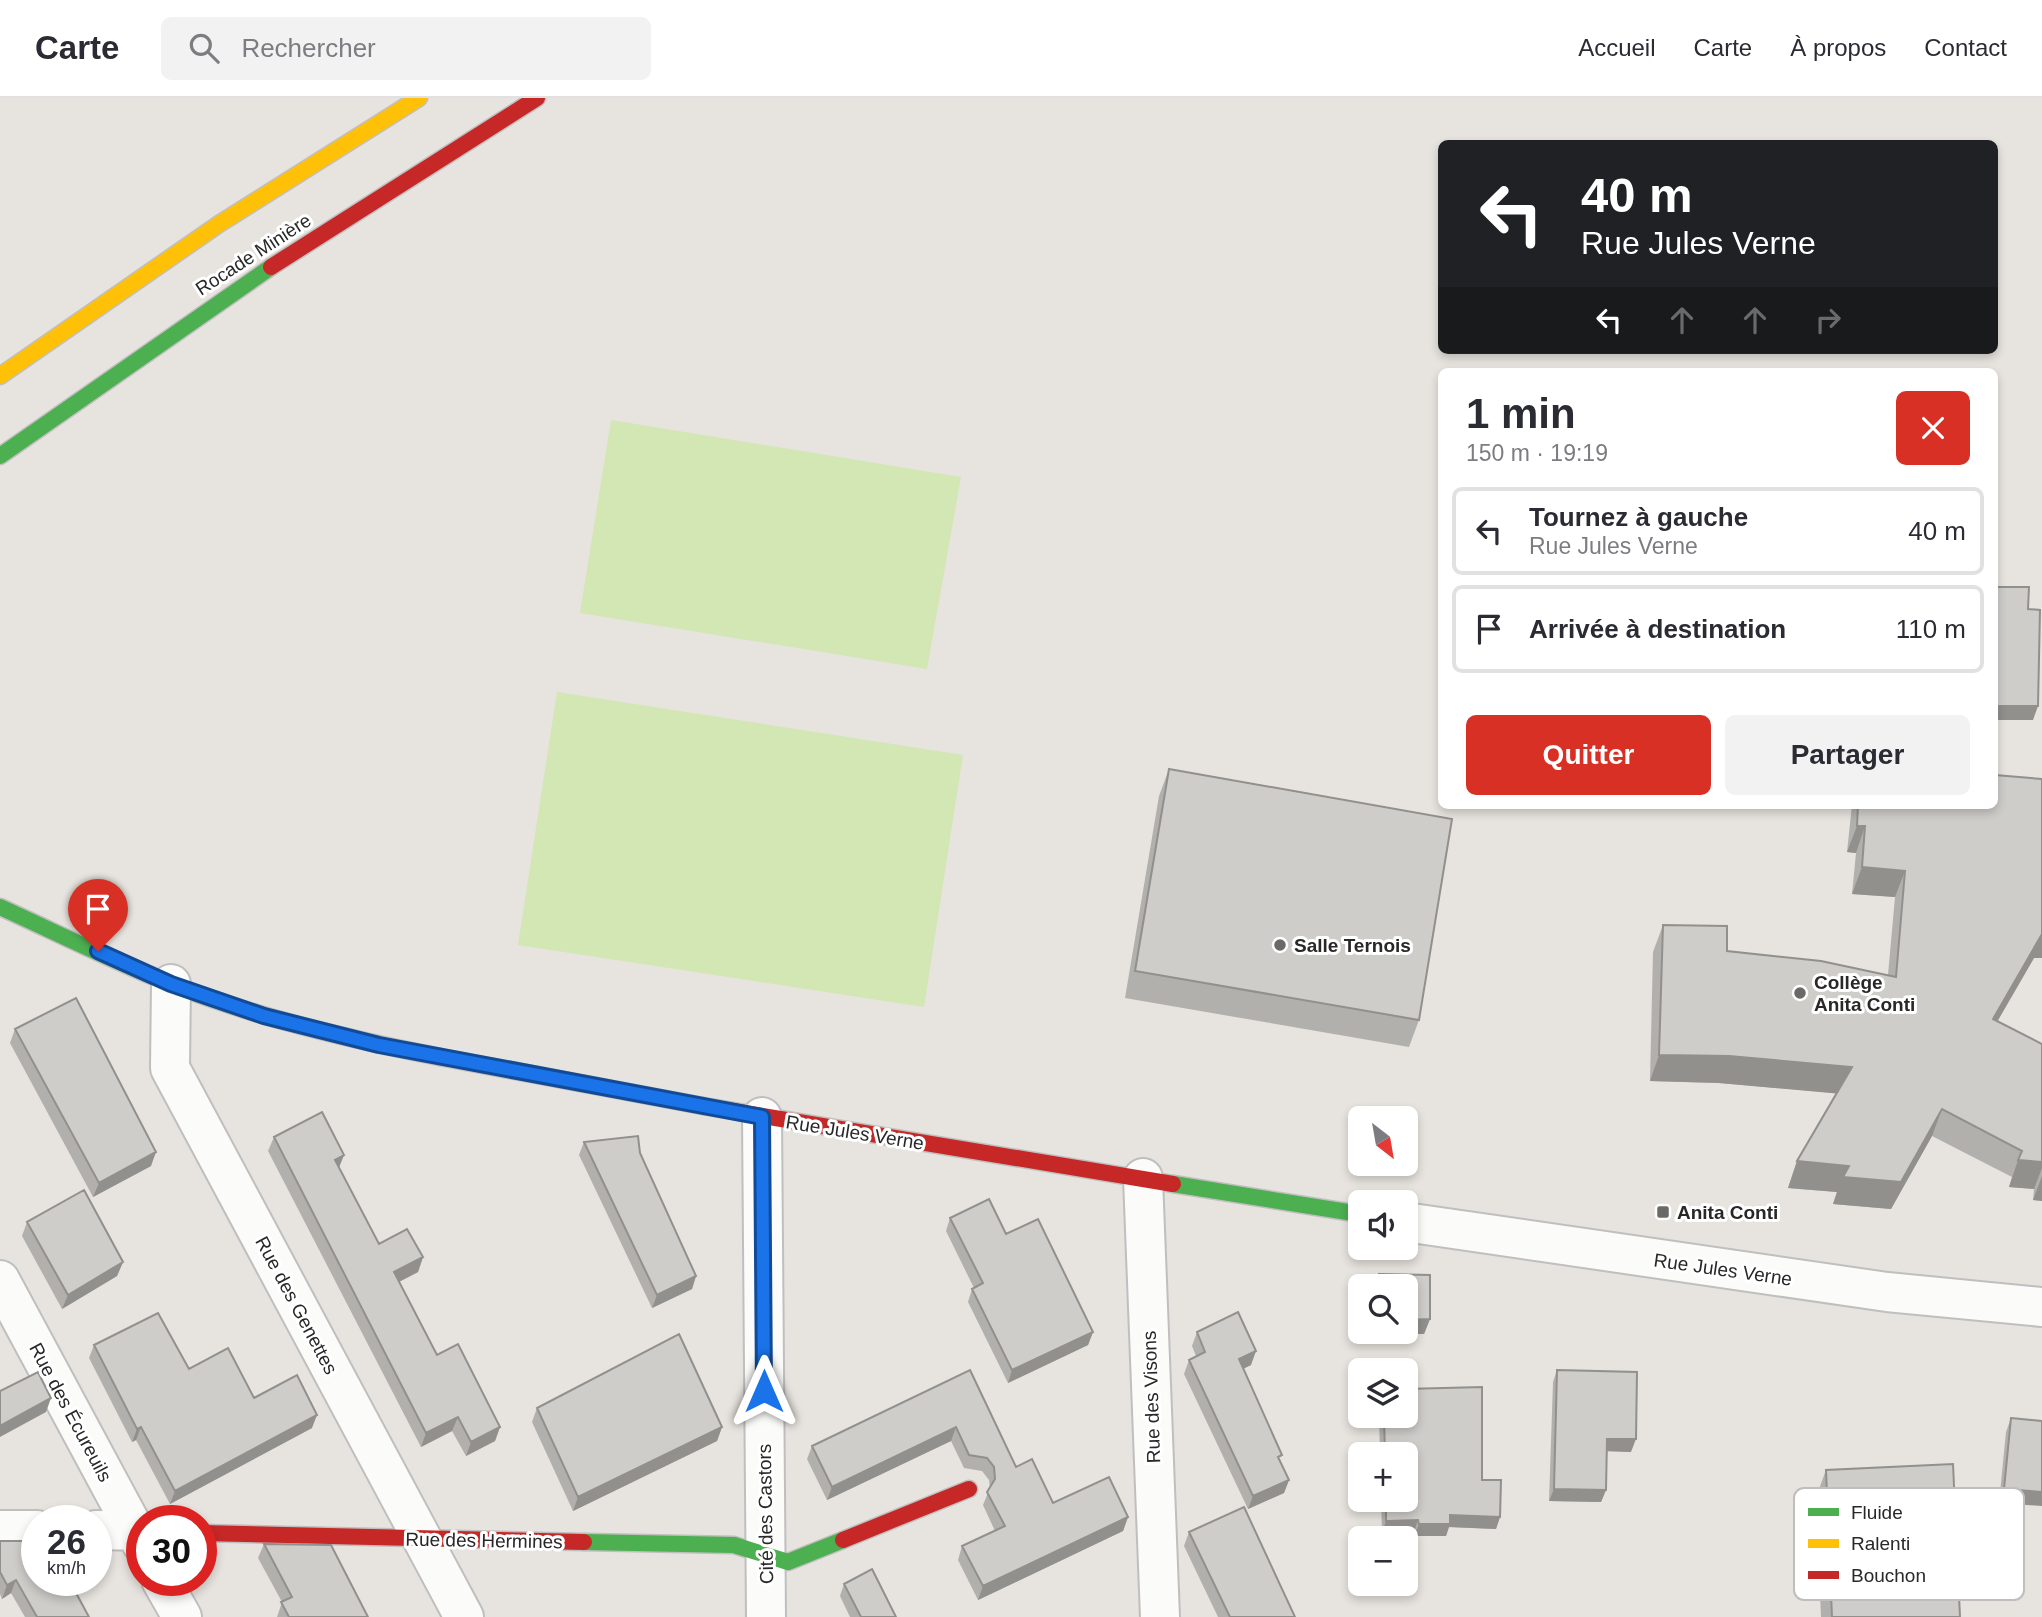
<!DOCTYPE html>
<html lang="fr">
<head>
<meta charset="utf-8">
<style>
  :root { --surface:#fff; --page:#f2f2f3; --text:#2b2b33; --muted:#7c7c81; --line:#e1e1e2; --accent:#d93025 }
  body { margin:0; font-family:Helvetica,sans-serif; background:var(--page); color:var(--text); height:100vh; display:flex; flex-direction:column; font-size:26px; white-space:nowrap }
  * { box-sizing:border-box; margin:0 }
  p { font-size:23px; color:var(--muted) }
  .icon { flex:none; width:38px; height:38px; fill:none; stroke:currentColor; stroke-width:2; stroke-linecap:round; stroke-linejoin:round }
  .map { position:relative; flex:1; overflow:hidden }
  .details { position:absolute; left:1438px; top:270px; width:560px; height:441px; display:flex; flex-direction:column; background:var(--surface); border-radius:10px; box-shadow:0 4px 10px #0003 }
  .details>* { flex:none }
  .hud { position:absolute; left:1438px; top:42px; width:560px; height:214px; border-radius:10px; box-shadow:0 4px 10px #0003; background:#202124; color:#fff; overflow:hidden }
  .needle { width:46px; rotate:149deg }
  .controls { position:absolute; left:1348px; top:1008px; display:grid; gap:14px }
  .controls a { display:grid; place-items:center; width:70px; height:70px; border-radius:10px; background:var(--surface); box-shadow:0 4px 10px #0003; font-size:35px }
  .speed { position:absolute; left:21px; top:1407px; display:flex; gap:14px; font-size:35px; font-weight:700; text-align:center }
  .speed>* { display:grid; place-content:center; width:91px; height:91px; border-radius:50%; background:var(--surface); box-shadow:0 4px 10px #0003; line-height:1 }
  .speed small { font-size:18px; font-weight:400 }
  .speed .limit { border:10px solid #d22; background:#fff; color:#111 }
  .pin { position:absolute; display:grid; place-items:center; width:60px; height:60px; color:#fff; margin:-72px -30px; border-radius:50% 50% 50% 0; rotate:-45deg; box-shadow:0 0 7px #0007 }
  .pin .icon { rotate:45deg }
  .me { position:absolute; width:77px; margin:-38px; rotate:0deg; stroke-linejoin:round; filter:drop-shadow(0 0 5px #0008) }
  .turn { display:flex; align-items:center; gap:24px; height:147px; padding:0 28px; font-size:32px }
  .turn .icon { width:91px; height:91px; stroke-width:2.5 }
  .turn b { display:block; font-size:49px; line-height:60px }
  .lanes { display:flex; align-items:center; height:66px; padding:0 28px; background:#0003; justify-content:center; gap:35px; direction:ltr }
  .lanes .off { opacity:.35 }
  .round { display:grid; place-items:center; flex:none; width:74px; height:74px; border-radius:10px; background:var(--page) }
  .headline { display:flex; align-items:center; justify-content:space-between; height:119px; padding:0 28px }
  h1 { font-size:42px; font-weight:800; line-height:52px }
  .action { display:flex; gap:14px; margin-top:auto; padding:14px 28px }
  .action a { flex:1; height:80px; border-radius:10px; background:var(--accent); color:#fff; font-size:28px; font-weight:800; line-height:80px; text-align:center }
  .action a+a { background:var(--page); color:var(--text) }
  ul { padding:0; list-style:none }
  li { display:flex; align-items:center; gap:21px; height:88px; margin:0 14px 10px; padding:0 14px; border:4px solid var(--line); border-radius:10px }
  li div { flex:1 }
  li b { display:block; font-size:26px }
  li em { font-style:normal }
  header { display:flex; align-items:center; gap:42px; box-sizing:border-box; height:98px; padding:0 35px; background:var(--surface); border-bottom:2px solid var(--line) }
  header strong { font-size:33px }
  nav { display:flex; gap:38px; margin-inline-start:auto; font-size:24px }
  .search { width:490px; height:63px; background:var(--page); display:flex; align-items:center; gap:18px; box-sizing:border-box; padding:0 24px; border-radius:10px; color:var(--muted); font-size:26px }
  .map>svg:first-child { display:block }
</style>
</head>
<body>
<header>
<strong>Carte</strong>
<div class="search"><svg class="icon" aria-label="search" viewBox="0 0 24 24"><circle cx="10" cy="10" r="6"/><path d="M15 15l6 6"/></svg>Rechercher</div>
<nav><a>Accueil</a><a>Carte</a><a>À propos</a><a>Contact</a></nav>
</header>
<div class="map">
<svg width="2042" height="1519" viewBox="0 0 2042 1519">
  <rect width="100%" height="100%" fill="#e7e3de"/>
  <path fill="#d2e7b3" d="M611,322L961,379L927,571L580,515Z
    M557,594L963,657L924,909L518,847Z"/>
  <g fill="none" stroke-linecap="round" stroke-linejoin="round">
    <defs>
      <path id="street" d="M171,886L170,970L464,1519
        M762,1019L766,1519
        M1143,1080L1160,1519
        M1405,1124L1887,1194L2042,1209
        M0,1182L142,1446
        M0,1432H37
        M96,1432L142,1433
        M161,1482L182,1519"/>
      <path id="fast" d="M0,358L271,169
        M0,809C57,835 113,863 171,886C258,920 349,941 440,959
        M1173,1086L1360,1116
        M584,1444L734,1447L788,1464L843,1442"/>
      <path id="slow" d="M0,278L219,126L419,0
        M440,959L703,1008"/>
      <path id="jam" d="M271,169L537,0
        M703,1008L1173,1086
        M201,1435L584,1444
        M843,1442L969,1391"/>
    </defs>
    <use href="#street" stroke="#c0bfc0" stroke-width="42"/>
    <use href="#fast" stroke="#c0bfc0" stroke-width="19"/>
    <use href="#slow" stroke="#c0bfc0" stroke-width="19"/>
    <use href="#jam" stroke="#c0bfc0" stroke-width="19"/>
    <use href="#street" stroke="#fbfbfa" stroke-width="38"/>
    <use href="#fast" stroke="#4caf50" stroke-width="16"/>
    <use href="#slow" stroke="#ffc107" stroke-width="16"/>
    <use href="#jam" stroke="#c62828" stroke-width="16"/>
  </g>
  <path fill="#b2b0ad" d="M1169,671L1419,922L1409,949L1125,900L1159,698Z
    M2042,681V860H2034L1997,924L2042,946V1103L2033,1102L2034,1091L2009,1089L2012,1079L1932,1038L1891,1111L1833,1106L1837,1094L1788,1090L1797,1063L1836,995L1719,985L1650,983L1653,854L1663,827L1727,853L1888,877L1895,799L1852,796L1856,755L1847,754L1852,707H1995Z
    M15,931L151,1068L93,1099L10,945Z
    M274,1039L344,1057L339,1070L379,1146L423,1159L418,1174L399,1184L437,1257L500,1329L495,1343L466,1358L452,1333L421,1349L268,1053Z
    M584,1044L640,1055L696,1178L692,1191L652,1210L579,1057Z
    M950,1120L1006,1136L1093,1234L1088,1247L1008,1285L968,1204L972,1191L974,1190L946,1133Z
    M27,1124L123,1164L117,1178L62,1211L22,1138Z
    M1379,1176L1430,1177V1221L1424,1236H1375V1234H1405V1188H1375Z
    M1197,1234L1251,1267L1243,1271L1280,1363L1289,1382L1284,1395L1248,1411L1184,1276L1189,1262L1196,1258L1192,1248Z
    M94,1247L189,1271L254,1300L312,1330L170,1406L136,1342L132,1344L89,1260Z
    M970,1272L1016,1369L1053,1405L1128,1419L1123,1433L978,1502L958,1462L962,1448L995,1433L983,1407L990,1390L989,1382L982,1373L964,1370L951,1343L827,1402L807,1361L812,1348Z
    M1557,1272L1631,1354L1607,1353L1606,1392L1601,1404L1549,1403L1553,1284Z
    M537,1310L722,1329L717,1343L573,1413L532,1324Z
    M1379,1318H1405L1482,1382L1500,1419L1496,1431L1449,1429L1446,1438H1414V1434L1382,1435L1381,1402H1405V1356H1380Z
    M2011,1320L2042,1323L1999,1405L2006,1334Z
    M1826,1372L1960,1519H1821L1816,1399Z
    M1189,1434L1295,1519H1218L1184,1448Z
    M0,1443L89,1519H25L11,1495L2,1501L0,1496Z
    M264,1446L368,1519H277L282,1504L258,1460Z
    M844,1486L896,1519H850L840,1498Z"/>
  <path fill="#91908d" d="M1995,608H2038L2033,622H1995Z
    M1857,728H1865L1856,755L1847,754Z
    M1862,769L1905,773L1895,799L1852,796Z
    M2042,836V860H2034L1983,948L1993,921Z
    M1659,957L1729,958L1852,969L1842,996L1719,985L1650,983Z
    M1942,1011L1932,1038L1891,1111L1833,1106L1837,1094L1788,1090L1797,1063Z
    M156,1054L151,1068L93,1099L99,1085Z
    M344,1057L338,1071L335,1062Z
    M2018,1062L2042,1064V1070L2034,1091L2009,1089Z
    M2042,1078V1103L2033,1102Z
    M423,1159L418,1174L389,1189L394,1174Z
    M123,1164L117,1178L62,1211L68,1197Z
    M696,1178L692,1191L652,1210L657,1197Z
    M1430,1221L1424,1236H1375L1376,1234H1405V1222Z
    M1093,1234L1088,1247L1008,1285L1012,1272Z
    M1256,1253L1251,1267L1234,1275L1239,1261Z
    M51,1300L46,1314L0,1339V1328Z
    M317,1317L312,1330L170,1406L175,1393Z
    M458,1319L452,1333L421,1349L426,1335Z
    M141,1329L136,1342L132,1344L137,1331Z
    M500,1329L495,1343L466,1358L471,1344Z
    M722,1329L717,1343L573,1413L578,1399Z
    M956,1329L951,1343L827,1402L832,1389Z
    M1607,1341H1636L1631,1354L1603,1353Z
    M1289,1382L1284,1395L1248,1411L1253,1398Z
    M1554,1391L1606,1392L1601,1404L1549,1403Z
    M2004,1391L2042,1394V1408L1999,1405Z
    M1450,1417L1500,1419L1496,1431L1449,1429L1446,1438H1414L1419,1426Z
    M1128,1419L1123,1433L978,1502L983,1488Z
    M1418,1422L1414,1434L1382,1435L1386,1423Z
    M16,1482L11,1495L2,1501L7,1487Z"/>
  <path fill="#cfcdc9" stroke="#91908d" stroke-width="2" d="M1995,489H2029L2028,511L2040,512L2038,608H1995Z
    M1169,671L1452,721L1419,922L1135,873Z
    M1995,677L2042,681V836L1993,921L2042,946V1064L2018,1062L2022,1053L1942,1011L1901,1084L1843,1079L1849,1068L1797,1063L1852,969L1729,958L1659,957L1663,827L1727,828V853L1821,863L1896,879L1905,773L1862,769L1865,728H1857L1858,707H1995Z
    M76,900L156,1054L99,1085L15,931Z
    M322,1014L344,1057L335,1062L379,1146L407,1131L423,1159L394,1174L437,1257L458,1246L500,1329L471,1344L458,1319L426,1335L274,1039Z
    M638,1038L640,1055L696,1178L657,1197L584,1044Z
    M84,1092L123,1164L68,1197L27,1124Z
    M989,1101L1006,1136L1038,1121L1093,1234L1012,1272L972,1191L983,1185L950,1120Z
    M1379,1176L1430,1177V1221L1405,1222V1188H1379Z
    M1238,1214L1256,1253L1239,1261L1282,1357L1278,1359L1289,1382L1253,1398L1189,1262L1205,1254L1197,1234Z
    M158,1215L189,1271L228,1250L254,1300L297,1277L317,1317L175,1393L141,1329L137,1331L94,1247Z
    M679,1236L722,1329L578,1399L537,1310Z
    M970,1272L1016,1369L1032,1361L1053,1405L1109,1379L1128,1419L983,1488L962,1448L1005,1428L987,1394L995,1381L994,1369L987,1360L969,1357L956,1329L832,1389L812,1348Z
    M1557,1272L1637,1274L1636,1341H1607L1606,1392L1554,1391Z
    M38,1274L51,1300L0,1328V1293Z
    M1482,1289V1382H1501L1500,1419L1450,1417V1426H1419L1418,1422L1386,1423V1402H1405V1356H1385L1384,1318H1405V1291Z
    M2011,1320L2042,1323V1394L2004,1391Z
    M1953,1366L1960,1519H1832L1826,1372Z
    M1244,1409L1295,1519H1230L1189,1434Z
    M0,1443H37V1482H69L89,1519H37L16,1482L7,1487L0,1474Z
    M264,1446L331,1447L368,1519H289L281,1504L292,1499Z
    M872,1471L896,1519H861L844,1486Z"/>
  <g fill="none" stroke-linecap="round" stroke-linejoin="round">
    <defs>
      <path id="route" d="M98,853L171,886L264,918L379,947L762,1019L764,1293"/>
    </defs>
    <use href="#route" stroke="#114b97" stroke-width="18"/>
    <use href="#route" stroke="#1a73e8" stroke-width="12"/>
  </g>
  <g fill="#6b6968" stroke="#fff" stroke-width="2.5">
    <circle cx="1280" cy="847" r="7"/>
    <circle cx="1800" cy="895" r="7"/>
    <rect x="1656" y="1107" width="14" height="14" rx="3.5"/>
  </g>
  <g text-anchor="middle" stroke-width="6" stroke-linejoin="round" paint-order="stroke">
    <g font-size="19" fill="#282828" stroke="#fff">
      <text transform="translate(253 156) rotate(-33)" y="7">Rocade Minière</text>
      <text transform="translate(855 1034) rotate(9)" y="7">Rue Jules Verne</text>
      <text transform="translate(1723 1171) rotate(8)" y="7">Rue Jules Verne</text>
      <text transform="translate(297 1207) rotate(62)" y="7">Rue des Genettes</text>
      <text transform="translate(1151 1299) rotate(-92)" y="7">Rue des Visons</text>
      <text transform="translate(71 1314) rotate(62)" y="7">Rue des Écureuils</text>
      <text transform="translate(765 1416) rotate(-91)" y="7">Cité des Castors</text>
      <text transform="translate(484 1442) rotate(1)" y="7">Rue des Hermines</text>
    </g>
    <g font-size="19" font-weight="bold" fill="#282828" stroke="#fff" text-anchor="start">
      <text x="1294" y="854">Salle Ternois</text>
      <text x="1814" y="891">Collège<tspan x="1814" dy="22">Anita Conti</tspan></text>
      <text x="1677" y="1121">Anita Conti</text>
    </g>
  </g>
  <rect x="1794" y="1390" width="230" height="112" rx="10" fill="#fff" stroke="#bebebe" stroke-width="2"/>
  <rect x="1808" y="1410" width="31" height="8" fill="#4caf50"/>
  <rect x="1808" y="1441" width="31" height="9" fill="#ffc107"/>
  <rect x="1808" y="1473" width="31" height="8" fill="#c62828"/>
  <g font-size="19" fill="#282828">
    <text x="1851" y="1421">Fluide</text>
    <text x="1851" y="1452">Ralenti</text>
    <text x="1851" y="1484">Bouchon</text>
  </g>
</svg>
<div class="controls">
<a><svg class="needle" viewBox="-14 -14 28 28"><path d="M0-13l5 13h-10z" fill="#e53935"/><path d="M0 13l5-13h-10z" fill="#7c7c81"/></svg></a>
<a><svg class="icon" aria-label="sound" viewBox="0 0 24 24"><path d="M4 9h4l5-4v14l-5-4H4zM17 9q2 3 0 6"/></svg></a>
<a><svg class="icon" aria-label="search" viewBox="0 0 24 24"><circle cx="10" cy="10" r="6"/><path d="M15 15l6 6"/></svg></a>
<a><svg class="icon" aria-label="layers" viewBox="0 0 24 24"><path d="M12 4l9 5-9 5-9-5zM3 14l9 5 9-5"/></svg></a>
<a>+</a>
<a>−</a>
</div>
<div class="speed"><div>26<small>km/h</small></div><div class="limit">30</div></div>
<div class="pin" style="left:98px;top:853px;background:#d93025"><svg class="icon" aria-label="arrive" viewBox="0 0 24 24"><path d="M6 21V4h12l-3 4 3 4H6"/></svg></div>
<svg class="me" style="left:764px;top:1293px" viewBox="-20 -20 40 40"><path d="M0-17L14 15 0 8-14 15z" fill="#1a73e8" stroke="#fff" stroke-width="4"/></svg>
<div class="hud">
<div class="turn"><svg class="icon" aria-label="left" viewBox="0 0 24 24"><path d="M17 20v-9H6M10 6l-5 5 5 5"/></svg><div><b>40 m</b>Rue Jules Verne</div></div>
<div class="lanes"><svg class="icon" aria-label="left" viewBox="0 0 24 24"><path d="M17 20v-9H6M10 6l-5 5 5 5"/></svg><svg class="icon off" aria-label="ahead" viewBox="0 0 24 24"><path d="M12 20V5M6 11l6-6 6 6"/></svg><svg class="icon off" aria-label="ahead" viewBox="0 0 24 24"><path d="M12 20V5M6 11l6-6 6 6"/></svg><svg class="icon off" aria-label="right" viewBox="0 0 24 24"><path d="M7 20v-9h11M14 6l5 5-5 5"/></svg></div>
</div>
<section class="details">
<div class="headline"><div><h1>1 min</h1><p>150 m · 19:19</p></div><a class="round" style="background:#d93025;color:#fff"><svg class="icon" aria-label="close" viewBox="0 0 24 24"><path d="M6 6l12 12M18 6L6 18"/></svg></a></div>
<ul>
<li><svg class="icon" aria-label="left" viewBox="0 0 24 24"><path d="M17 20v-9H6M10 6l-5 5 5 5"/></svg><div><b>Tournez à gauche</b><p>Rue Jules Verne</p></div><em>40 m</em></li>
<li><svg class="icon" aria-label="arrive" viewBox="0 0 24 24"><path d="M6 21V4h12l-3 4 3 4H6"/></svg><div><b>Arrivée à destination</b></div><em>110 m</em></li>
</ul>
<div class="action"><a>Quitter</a><a>Partager</a></div>
</section>
</div>
</body>
</html>
